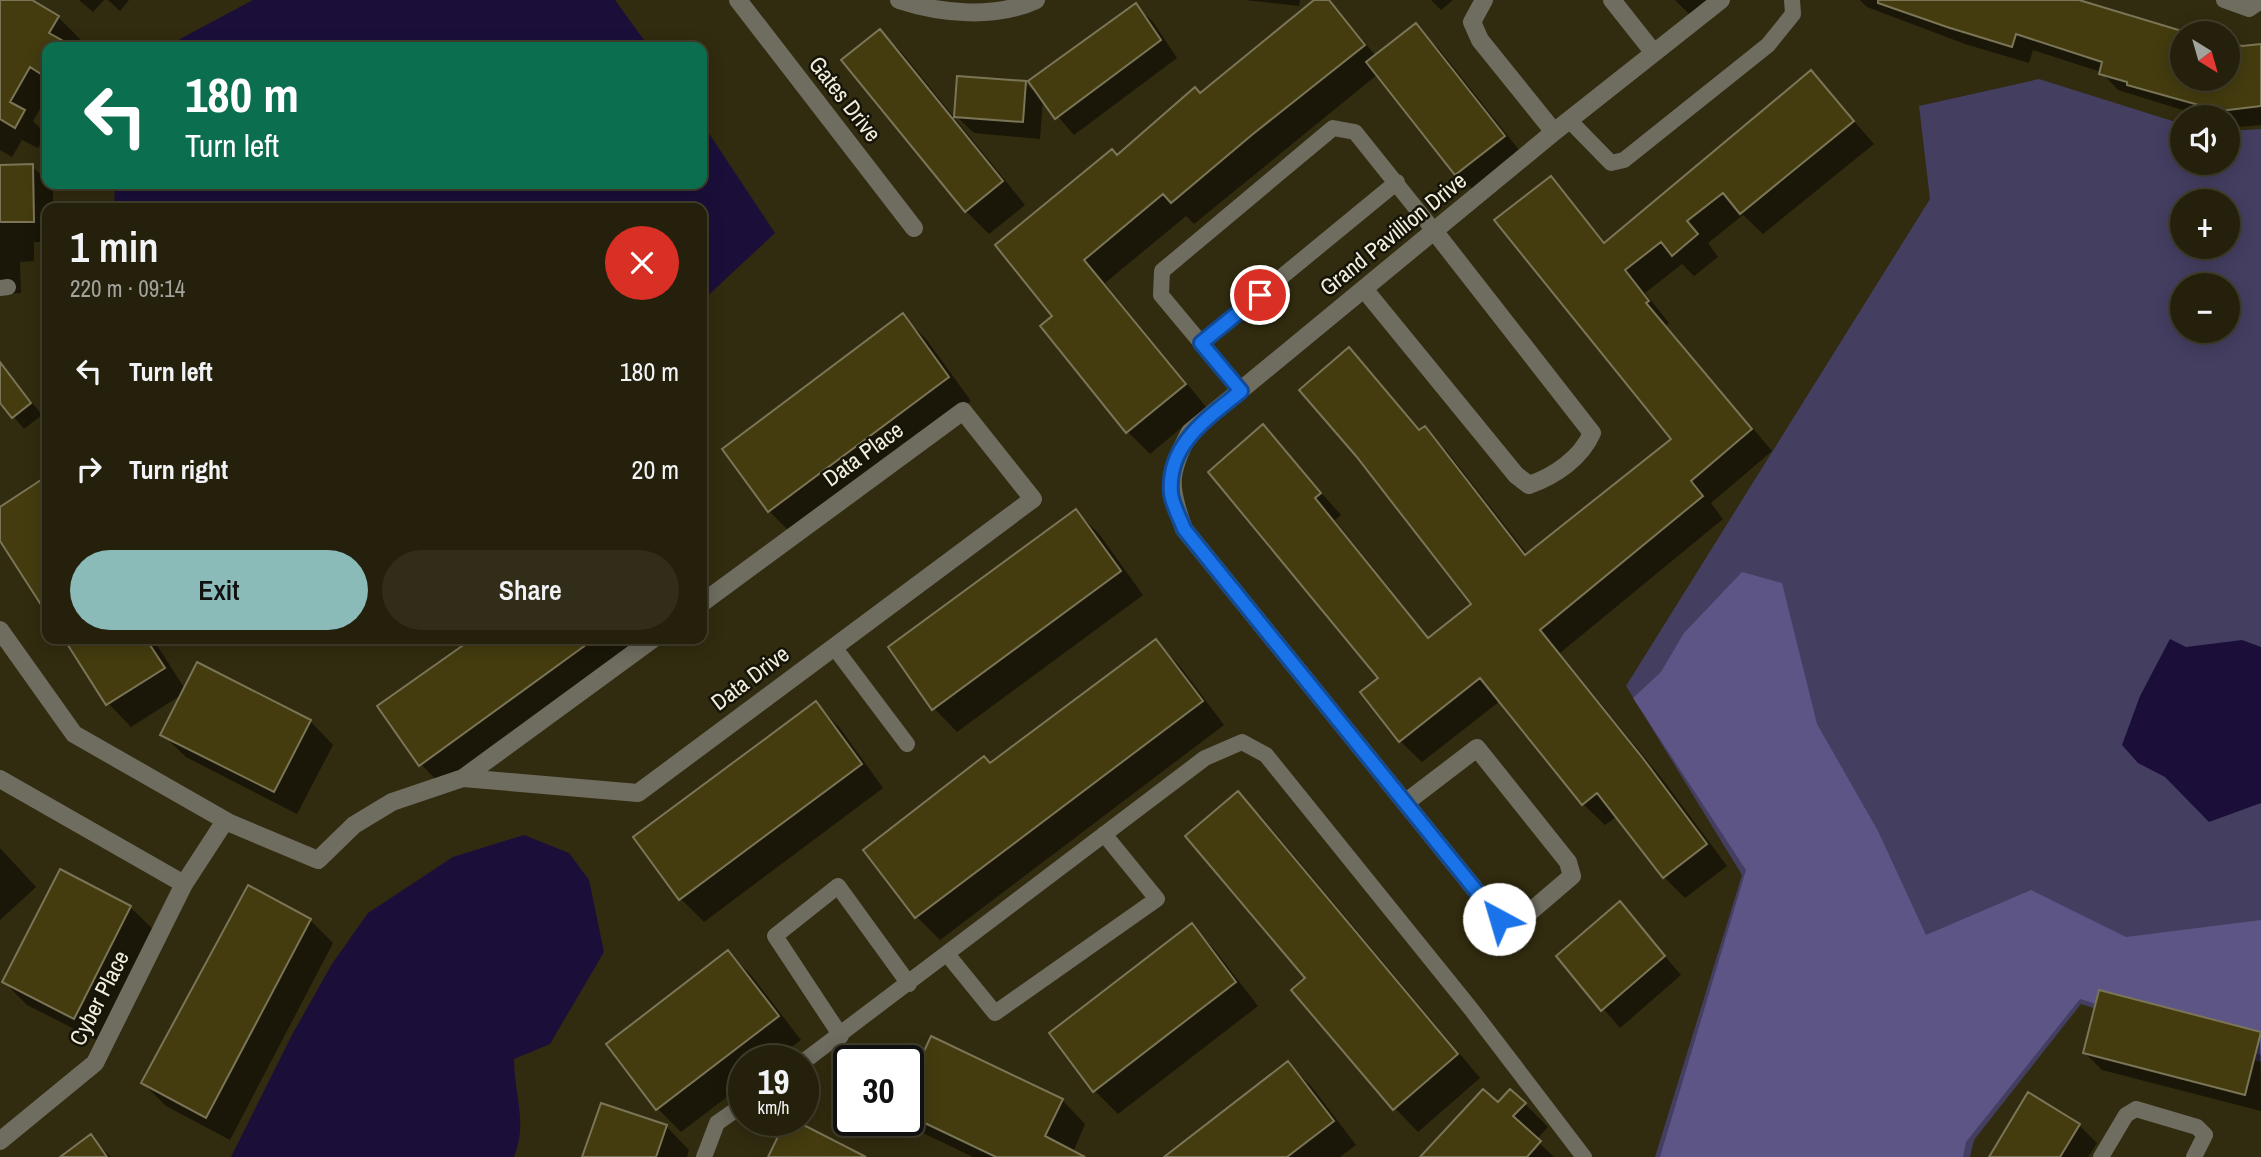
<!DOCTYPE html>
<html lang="en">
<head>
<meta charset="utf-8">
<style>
  :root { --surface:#25200b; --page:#312d19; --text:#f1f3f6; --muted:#a3a39d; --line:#423e2c; --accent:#8bbbb9 }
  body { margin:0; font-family:"Archivo Narrow",sans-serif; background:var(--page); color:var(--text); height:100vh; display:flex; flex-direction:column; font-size:26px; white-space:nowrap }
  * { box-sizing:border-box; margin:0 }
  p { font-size:23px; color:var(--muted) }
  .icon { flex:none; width:38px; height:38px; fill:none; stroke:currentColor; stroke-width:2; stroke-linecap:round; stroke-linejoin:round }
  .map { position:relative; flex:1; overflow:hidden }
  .panel { position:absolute; left:42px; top:203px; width:665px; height:441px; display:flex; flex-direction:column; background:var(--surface); border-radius:14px; box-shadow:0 4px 18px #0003,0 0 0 2px var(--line) }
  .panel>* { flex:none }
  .hud { position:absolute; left:42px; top:42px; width:665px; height:147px; border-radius:14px; box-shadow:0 4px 18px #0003,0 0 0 2px var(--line); background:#0b6e4f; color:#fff; overflow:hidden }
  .needle { width:46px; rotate:143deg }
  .fabs { position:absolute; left:2170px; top:21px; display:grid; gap:14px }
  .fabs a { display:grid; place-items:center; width:70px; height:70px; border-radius:50%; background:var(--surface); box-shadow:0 4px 18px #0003,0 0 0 2px var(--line); font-size:35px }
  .speed { position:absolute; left:728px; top:1045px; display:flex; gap:14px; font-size:35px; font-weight:700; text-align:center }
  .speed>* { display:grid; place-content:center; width:91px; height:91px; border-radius:50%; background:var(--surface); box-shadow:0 4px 18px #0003,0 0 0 2px var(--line); line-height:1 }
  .speed small { font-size:18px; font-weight:400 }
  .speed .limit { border:4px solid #111; border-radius:10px; background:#fff; color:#111 }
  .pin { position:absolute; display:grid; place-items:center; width:60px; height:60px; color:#fff; margin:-30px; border:4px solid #fff; border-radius:50%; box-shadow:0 2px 7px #0007 }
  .me { position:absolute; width:77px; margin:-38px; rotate:321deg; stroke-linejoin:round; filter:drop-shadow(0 0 5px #0008) }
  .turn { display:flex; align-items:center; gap:24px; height:147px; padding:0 28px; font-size:32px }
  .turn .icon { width:91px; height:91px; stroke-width:2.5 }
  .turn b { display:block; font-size:49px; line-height:60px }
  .round { display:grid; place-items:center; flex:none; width:74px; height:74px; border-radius:37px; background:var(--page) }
  .overview { display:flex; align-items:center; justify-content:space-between; height:119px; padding:0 28px }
  h1 { font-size:42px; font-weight:600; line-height:52px }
  .cta { display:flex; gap:14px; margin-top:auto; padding:14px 28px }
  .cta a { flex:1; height:80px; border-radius:42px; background:var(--accent); color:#111; font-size:28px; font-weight:600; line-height:80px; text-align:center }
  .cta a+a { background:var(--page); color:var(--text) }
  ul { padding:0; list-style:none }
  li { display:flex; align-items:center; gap:21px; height:98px; padding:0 28px }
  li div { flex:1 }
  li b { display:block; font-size:26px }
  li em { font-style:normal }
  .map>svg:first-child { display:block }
</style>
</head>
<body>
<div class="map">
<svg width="2261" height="1157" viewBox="0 0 2261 1157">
  <rect width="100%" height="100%" fill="#312b0f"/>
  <path fill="#443e61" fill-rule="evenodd" d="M2039,79L2182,124V163H2228V131L2261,129V1062L2081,1004L1974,1140L1970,1157H1655L1742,875L1626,686L1930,199L1919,106ZM2182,201H2228V247H2182ZM2182,285H2228V331H2182Z"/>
  <path fill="#5d5586" d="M1742,572L1782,583L1817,724L1878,831L1926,935L2031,890L2126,937L2261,920V1055L2080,999L1966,1142L1963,1157H1660L1746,870L1633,698L1661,672L1684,633Z"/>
  <path fill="#1b0f3a" d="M253,0H615L649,47H165Z
    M702,123L775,233L702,301V208H114L115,184H702Z
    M2170,639L2186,647L2242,640L2261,647V803L2209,822L2165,777L2138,763L2122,745L2140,696Z
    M524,835L569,853L589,880L604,952L550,1044L514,1059C514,1094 528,1123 514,1157H231L293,1033L332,964L368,913L453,857Z"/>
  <path fill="#0007" d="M0,0H31L58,17L80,39L75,47H47V97L33,121L46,134L38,148L22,140L12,157L0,150Z
    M79,0H104L93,12Z
    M108,0H129L120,11Z
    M1245,0H1300L1299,6Z
    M1317,0H1328L1376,56L1415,26L1439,49L1527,160L1480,197L1457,174L1378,74L1194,224L1186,216L1105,283L1206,407L1150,454L1128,432L1042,326L1054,316L1117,156Z
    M1431,0H1453L1441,10Z
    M1675,0H1718L1694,19Z
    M1860,0H2074L2188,33H2182V79H2228V44L2242,48L2261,45V125L2238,127L2228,124V117H2205L2118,90L2101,72L2033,50L2029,63L1965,44L1867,7Z
    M1135,5L1153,22L1177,58L1074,135L1043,99L1040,139L974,133L956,116L1025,83L1038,95Z
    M880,31L903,54L1025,205L989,234L966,211Z
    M1811,72L1874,144L1763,234L1743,215L1708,243L1718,257L1694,276L1682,264L1645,293L1669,323L1666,325L1772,451L1711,503L1723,519L1560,653L1663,780L1727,866L1685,898L1664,877L1617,816L1605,825L1583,804L1500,701L1422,762L1400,741L1362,692L1380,678L1263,427L1341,515L1335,520L1430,639L1474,604L1349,349L1421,431L1424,428L1446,450L1528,555L1673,439L1551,178L1606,243Z
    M32,166L53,187V208H47V242H34V261L20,262L21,293L0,294V167Z
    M903,316L926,339L971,401L792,534L769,511L724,449Z
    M0,363L42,415L24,429L0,400Z
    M43,481L47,486V611L0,538V509Z
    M1076,511L1099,534L1143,595L957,732L934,708Z
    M702,580L711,593L702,600Z
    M66,639H153L185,689L310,721L333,745L297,814L186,757L162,734L183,694L131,727L108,703Z
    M475,639H648L444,788L421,764L380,707Z
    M1156,642L1179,665L1224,725L940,940L917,917L991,765Z
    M816,704L839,727L883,788L704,922L681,899L636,838Z
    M1237,793L1261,816L1480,1078L1418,1132L1395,1108L1308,978Z
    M0,848L36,887L0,920Z
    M1620,904L1681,975L1620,1028L1558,956Z
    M130,907L154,930L98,1041L27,1005L4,982Z
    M310,920L333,943L230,1140L166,1106L143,1083Z
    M1191,925L1214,949L1258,1006L1118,1114L1095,1091L1051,1034Z
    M728,952L751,975L801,1040L774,1060H744V1084L681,1132L658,1109L608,1044Z
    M2260,1034L2261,1111L2102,1070L2085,1053Z
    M1288,1063L1311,1086L1356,1145L1340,1157H1167Z
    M908,1072L1062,1100L1085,1124L1071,1157H973L921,1132L908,1119Z
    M1525,1104L1548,1127L1536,1140L1554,1157H1422L1498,1105Z
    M2079,1125L2097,1143L2088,1157H1991Z
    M666,1126L689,1150L687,1157H584Z
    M91,1137L111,1157H63Z"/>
  <path fill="#443c0f" stroke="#7b7557" stroke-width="2" d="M0,0H32L59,16L49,33L74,47H47V78L30,67L10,102L25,110L15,128L0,119Z
    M1314,0H1329L1365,45L1253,134L1171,203L1163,194L1084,260L1186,384L1126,433L1040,326L1052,316L995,245L1112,149L1117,155L1195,87L1200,93Z
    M1878,0H2079L2182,31V79H2228V42L2242,46L2261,44V106L2220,111L2127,85V82L2099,74L2102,62L2016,34L2012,47L1947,27L1878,3Z
    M1136,3L1161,40L1055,119L1028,81Z
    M1416,23L1505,136L1455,175L1366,62Z
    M880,29L1003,181L965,212L841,60Z
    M1811,70L1854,121L1740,214L1723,193L1687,221L1698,234L1672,256L1661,242L1625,270L1649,301L1646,303L1752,429L1691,481L1703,496L1540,630L1642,757L1707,844L1663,878L1597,793L1582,805L1480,678L1399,742L1360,692L1378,678L1208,472L1263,424L1321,493L1315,498L1428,638L1471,604L1356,456L1299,390L1349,347L1419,430L1425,426L1525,555L1671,439L1494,220L1551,176L1604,243Z
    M957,76L1026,81L1023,122L954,117Z
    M33,164L34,222H0V165Z
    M903,313L949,377L768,512L722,449Z
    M0,362L31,403L12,418L0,403Z
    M47,476V614L0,541V507Z
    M1076,509L1121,571L932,710L888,647Z
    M64,639H146L165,668L106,705Z
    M472,639H594L419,766L377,706Z
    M1156,639L1203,701L915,918L863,850L984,756L990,763Z
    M197,662L311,720L274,792L160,735Z
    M816,701L862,764L679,900L633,837Z
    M1238,791L1458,1054L1393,1110L1291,990L1305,978L1185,836Z
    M60,869L131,906L74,1019L2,982Z
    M248,885L311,919L206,1118L141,1083Z
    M1620,901L1665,956L1601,1011L1556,956Z
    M1192,923L1236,982L1093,1092L1049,1033Z
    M728,950L779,1016L656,1110L606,1044Z
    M2099,990L2261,1032L2245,1095L2083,1053Z
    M931,1036L1063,1099L1045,1136L1085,1157H996L908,1115V1070L914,1073Z
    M1288,1061L1334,1121L1287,1157H1164Z
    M1483,1089L1498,1102L1510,1089L1526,1103L1513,1116L1541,1141L1527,1157H1420Z
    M2028,1092L2080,1124L2060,1157H1989Z
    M601,1103L667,1125L656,1157H582Z
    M786,1120H794L866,1157H768Z
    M91,1134L107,1157H60Z"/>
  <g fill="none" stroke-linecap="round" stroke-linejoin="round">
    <path stroke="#6f6d60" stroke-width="16" d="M2224,0L2249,9L2261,1
      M1569,120L1611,163L1624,160L1768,45L1793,14L1792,0
      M0,288L8,287
      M1201,343L1397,182
      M1241,391L1161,295L1162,271L1333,128L1355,132L1435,232
      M834,647L907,744
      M947,954L995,1013L1157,899L1104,834
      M841,1036L775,936L838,886L909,984
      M803,1062L1205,758L1242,742L1266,755L1471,1009L1584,1157
      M704,1157L717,1123L744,1104
      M2101,1157L2126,1115L2136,1109L2197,1127L2205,1135L2194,1157"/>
    <path stroke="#6f6d60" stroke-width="18" d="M738,0L914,228
      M899,0C941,14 996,19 1036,0
      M1484,0L1472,22L1480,40L1554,132
      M1612,0L1654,53
      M1364,289L1516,475L1529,485C1555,476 1581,458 1592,433L1435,232
      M0,630L74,734L228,822
      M463,778L638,793L1033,499L963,411L702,603
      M0,779L184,884L225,821L318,860L354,825L392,802L463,778L653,639
      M1405,803L1477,748L1568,862L1572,876L1523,918L1511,923L1499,919L1184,529C1168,486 1168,473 1190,432L1554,132L1721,0
      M0,1141L95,1063L184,884"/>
  </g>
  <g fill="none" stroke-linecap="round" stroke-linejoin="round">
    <defs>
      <path id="route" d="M1260,295L1201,343L1241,391C1208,418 1167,444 1171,493C1172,504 1180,518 1184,529L1499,919"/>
    </defs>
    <use href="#route" stroke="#114b97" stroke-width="18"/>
    <use href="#route" stroke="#1a73e8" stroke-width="12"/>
  </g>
  <g text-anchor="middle" stroke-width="5" stroke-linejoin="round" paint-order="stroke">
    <g font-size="23" fill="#f1eedd" stroke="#161408">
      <text transform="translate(845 99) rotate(52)" y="8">Gates Drive</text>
      <text transform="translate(1393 234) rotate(-39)" y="8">Grand Pavillion Drive</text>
      <text transform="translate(863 454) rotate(-36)" y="8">Data Place</text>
      <text transform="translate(750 678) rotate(-37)" y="8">Data Drive</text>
      <text transform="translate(99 998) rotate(-63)" y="8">Cyber Place</text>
    </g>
  </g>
</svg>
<div class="fabs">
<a><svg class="needle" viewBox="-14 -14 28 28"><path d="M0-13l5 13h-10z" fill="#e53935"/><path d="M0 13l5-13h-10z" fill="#a3a39d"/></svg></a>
<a><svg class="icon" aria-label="sound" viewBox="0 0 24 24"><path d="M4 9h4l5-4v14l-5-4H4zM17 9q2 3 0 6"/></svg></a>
<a>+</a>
<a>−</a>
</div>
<div class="speed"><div>19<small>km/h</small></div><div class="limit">30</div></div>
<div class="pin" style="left:1260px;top:295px;background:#d93025"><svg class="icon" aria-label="arrive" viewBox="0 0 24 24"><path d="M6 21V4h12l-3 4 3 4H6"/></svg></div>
<svg class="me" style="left:1499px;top:919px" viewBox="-20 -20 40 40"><circle r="19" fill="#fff"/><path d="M0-13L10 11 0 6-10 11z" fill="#1a73e8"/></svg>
<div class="hud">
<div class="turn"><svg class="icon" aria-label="left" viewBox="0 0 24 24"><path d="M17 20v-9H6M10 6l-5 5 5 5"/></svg><div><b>180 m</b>Turn left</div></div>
</div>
<section class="panel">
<div class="overview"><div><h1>1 min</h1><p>220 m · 09:14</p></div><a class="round" style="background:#d93025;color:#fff"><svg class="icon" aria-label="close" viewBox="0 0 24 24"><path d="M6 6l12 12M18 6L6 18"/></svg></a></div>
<ul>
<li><svg class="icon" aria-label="left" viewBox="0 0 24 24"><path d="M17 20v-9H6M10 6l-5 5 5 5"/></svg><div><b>Turn left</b></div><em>180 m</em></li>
<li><svg class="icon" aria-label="right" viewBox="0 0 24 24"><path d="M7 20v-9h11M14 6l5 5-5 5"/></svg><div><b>Turn right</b></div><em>20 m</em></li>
</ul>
<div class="cta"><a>Exit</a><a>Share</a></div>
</section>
</div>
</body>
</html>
